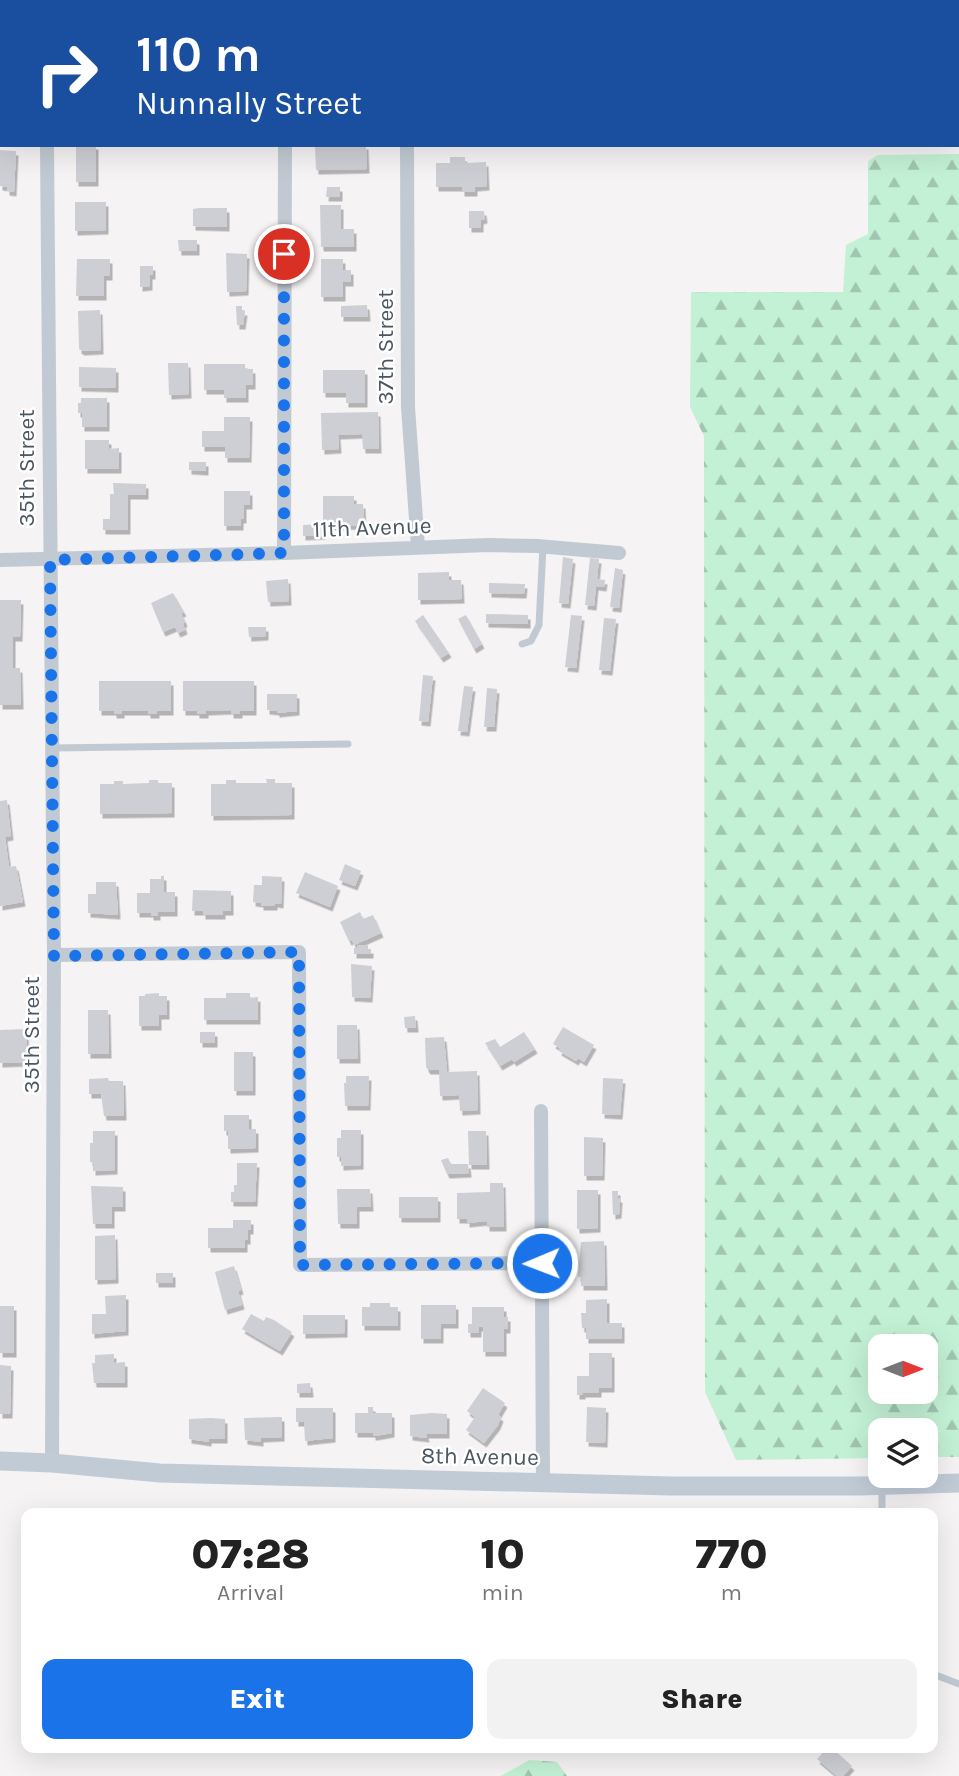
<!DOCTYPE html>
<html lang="en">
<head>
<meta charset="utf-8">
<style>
  :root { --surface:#fff; --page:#f2f2f2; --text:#222; --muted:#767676; --accent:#1a73e8 }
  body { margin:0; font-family:Karla,sans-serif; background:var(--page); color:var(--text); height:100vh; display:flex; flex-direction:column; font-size:26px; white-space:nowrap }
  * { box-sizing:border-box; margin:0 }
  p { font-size:23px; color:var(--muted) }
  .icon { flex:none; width:38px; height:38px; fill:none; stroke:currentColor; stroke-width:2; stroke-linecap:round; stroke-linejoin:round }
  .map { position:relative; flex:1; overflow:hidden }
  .side { position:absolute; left:21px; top:1508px; width:917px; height:245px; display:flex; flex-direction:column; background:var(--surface); border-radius:14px; box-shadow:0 7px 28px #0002 }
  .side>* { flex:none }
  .top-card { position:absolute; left:0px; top:0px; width:959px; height:147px; box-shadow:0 7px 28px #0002; background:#1a4fa0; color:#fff; overflow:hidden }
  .needle { width:46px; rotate:90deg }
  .buttons { position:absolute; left:868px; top:1334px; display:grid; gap:14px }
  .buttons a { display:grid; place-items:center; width:70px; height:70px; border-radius:14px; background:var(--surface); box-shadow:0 7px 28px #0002; font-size:35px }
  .pin { position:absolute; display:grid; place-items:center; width:60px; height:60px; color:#fff; margin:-30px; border:4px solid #fff; border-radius:50%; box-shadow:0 2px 7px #0007 }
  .me { position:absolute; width:77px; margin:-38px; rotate:269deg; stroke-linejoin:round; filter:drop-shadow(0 0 5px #0008) }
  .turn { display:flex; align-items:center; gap:24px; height:147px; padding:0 21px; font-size:32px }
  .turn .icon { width:91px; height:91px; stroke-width:2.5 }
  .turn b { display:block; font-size:49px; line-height:60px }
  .eta { display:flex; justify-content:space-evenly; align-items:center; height:119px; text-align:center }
  .eta b { font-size:42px; font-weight:800; line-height:49px }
  .primary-button { display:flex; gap:14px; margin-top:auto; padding:14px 21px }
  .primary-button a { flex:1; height:80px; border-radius:14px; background:var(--accent); color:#fff; font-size:28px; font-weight:800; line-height:80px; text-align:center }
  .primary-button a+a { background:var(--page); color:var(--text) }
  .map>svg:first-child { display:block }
</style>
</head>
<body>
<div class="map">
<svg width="959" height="1776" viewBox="0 0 959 1776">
  <defs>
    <pattern id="forest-firs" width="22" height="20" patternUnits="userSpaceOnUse" patternTransform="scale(1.75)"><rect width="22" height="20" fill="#c3f1d5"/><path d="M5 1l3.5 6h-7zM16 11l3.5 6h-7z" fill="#a0c6b0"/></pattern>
    <filter id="shadow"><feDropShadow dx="2.5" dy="4.5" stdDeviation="0" flood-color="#0004"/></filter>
  </defs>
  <rect width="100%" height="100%" fill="#f5f3f3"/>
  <path fill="url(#forest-firs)" fill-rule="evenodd" d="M662,0H959V88L957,2Z
    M959,154V1457H926V1430H880V1458L736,1460L705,1392L704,436L690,407L691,292H843L846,245L868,234V161L878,155ZM880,1346H926V1391H880Z
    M529,1760L557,1762L567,1776H501Z"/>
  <path fill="#cdcfd5" filter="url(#shadow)" d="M76,145H96V182H76Z
    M366,145L367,169L316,170L315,146Z
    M0,150L16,151L14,192L7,191V187L0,186Z
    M450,157H465V163L486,162L487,186L475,187V192H462V187H436V163H450Z
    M327,187H340V197H326Z
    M75,202H106V230L75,231Z
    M320,205H341V229H354V247H321Z
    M200,208H227V227L193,226V209Z
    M469,211H484L485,219L481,220V228H469Z
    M178,240H197V251H179Z
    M226,253L247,254L246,291L227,292Z
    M77,259H110V276H104V296H76Z
    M321,259H343V270H351V282H343V297H321Z
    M140,266H153V275H150V286L140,287Z
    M367,305L368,317H341V306Z
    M236,306H242V311H245L243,325H237Z
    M100,310L101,350L82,351L79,349L78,311Z
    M168,363H188L189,394L169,395Z
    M204,364H245V369H253V385H246V398H224V390H204Z
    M79,367L116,368V388L79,387Z
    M323,370H365V403H346V393H323Z
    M81,398H107V427H82V413H78V403H81Z
    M378,412L379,449H363L362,434L338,435L339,449L322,450L321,413Z
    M224,417H250L249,458H225V447H202V431H224Z
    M85,440H109V449L119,448V469H85Z
    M189,462H206V471L189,470Z
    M113,483L146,484V495H128V530H103V519H110V494H114Z
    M224,491H250V505H244V519H241V526H224Z
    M323,496H354V504H363L364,525L323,526Z
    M322,524L323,535L303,536V525Z
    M563,557L573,559L568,604L559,603Z
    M590,558L599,559L597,579L605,580L604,587L596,586L594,606L585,605Z
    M615,568L623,570L619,608L610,607Z
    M449,572V580H461L462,599L418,600V573Z
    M288,579L289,601L268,602L266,581Z
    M489,583L525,584L524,594L489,593Z
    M173,593L184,612L181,613L185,622L183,624L185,630L178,633L175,627L163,632L151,603Z
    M0,600H21L20,637H13V668H20L21,705H0Z
    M486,614L528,615V624L486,623Z
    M423,615L449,653L441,658L415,621Z
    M466,615L482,644L474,649L458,619Z
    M571,615L582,616L576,668L565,667Z
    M604,618L616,619L610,671L599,670Z
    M248,627H266V636L249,637Z
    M423,675L433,676L428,722L419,721Z
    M99,681H171V711H157V714H148V711H122V714H114V711H99Z
    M183,681H254V711H240V714H231V710L206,711V714H197V711H183Z
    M464,686L473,687L467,732L458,731Z
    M487,688L497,689L494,727H484Z
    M267,694H297V711L277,713V711L267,710Z
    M266,779H275V783H292V815L211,816V784H226V780H236V783H267Z
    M149,780H158V783H172V813L100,814V784H114V781H123V784L149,783Z
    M7,800L11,836L5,837L9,867L16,866L23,902L0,906V801Z
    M345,864L361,871L355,886L339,880Z
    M305,872L338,886L330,907L296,893Z
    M161,876H164V892H175V912H158V916H151V913H137V893H150V879H161Z
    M262,876L282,877L281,904L275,903V906H261V903L253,902L254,885H262Z
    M96,882H116L118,915L88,913V894H96Z
    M193,890L231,891V911H223V915H203V911H192Z
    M360,912L363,919L373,915L381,933L354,945L352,940L349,941L340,922Z
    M357,945H368V949H371V954H354V948H357Z
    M351,964L372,966L370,998L352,997Z
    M159,993V996H167V1015H159V1026H139V996H145V994Z
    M226,993H250V998L258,997V1020H204V998H226Z
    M88,1010H108L109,1054H88Z
    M415,1016L416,1028H405L404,1017Z
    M337,1025H357L358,1059H337Z
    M563,1027L594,1045L584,1062L578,1058L576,1061L559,1051L560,1048L553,1044Z
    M26,1029L27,1062L0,1063V1030Z
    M200,1032H215V1043H200Z
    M524,1032L535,1049L514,1062L512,1059L500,1066L485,1043L495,1039L500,1047Z
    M444,1037L447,1072L477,1071L478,1110L460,1111L459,1095L440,1096L439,1070H428L426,1067L425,1038Z
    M234,1052H253V1091H234Z
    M346,1076H369L368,1106H345L344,1083H346Z
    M108,1078L109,1081H123L124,1116H104L101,1094H89V1079Z
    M603,1078L623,1079L620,1115L602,1114Z
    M224,1115H249V1129H256V1148L228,1149V1131H224Z
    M341,1130H361V1165L341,1166V1157H337V1138H341Z
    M93,1131H115V1170L93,1171V1162H90V1143H93Z
    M468,1131H486L487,1165H469Z
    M584,1137L603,1138L602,1176H584Z
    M448,1158L451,1164H468L469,1173L447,1174L441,1160Z
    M237,1163H257L255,1202H231V1192H234V1185H237Z
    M490,1183H503L504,1227H487V1221L467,1223V1219H457V1193L490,1192Z
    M91,1186L123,1187V1207H112V1224H93Z
    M337,1189H370L371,1207H357V1224H338Z
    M577,1190H598V1228L577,1229Z
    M612,1191H618V1198H620L619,1214L613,1215Z
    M399,1197H438V1218H399Z
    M233,1220H251V1230H248V1240H245V1248H208V1228H233Z
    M115,1235L116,1279L95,1280V1236Z
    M604,1241L605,1286H581V1277H578L581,1242Z
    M234,1266L241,1290L238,1291L242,1305L225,1310L215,1272Z
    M156,1273H173V1283H156Z
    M126,1295V1331L92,1334V1314H106L105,1296Z
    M607,1299V1323H622V1339H586V1328H582L581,1313H586V1300Z
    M370,1303H390V1307H398V1326H362V1307H370Z
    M421,1305H456V1324H441V1339H421Z
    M0,1306H14V1353H0Z
    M472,1307H504V1317H508V1329H504V1352H483V1327H479V1333H468V1324H472Z
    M251,1314L264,1321L266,1317L274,1320L292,1332L280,1351L242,1329Z
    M303,1315H345V1333L303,1334Z
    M589,1353H612V1388H599V1393H583V1395H577V1376H589Z
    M114,1354V1363L125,1362V1383H94L92,1363H95V1355Z
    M0,1365L11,1366L10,1414H0Z
    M310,1383L311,1393H297V1384Z
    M483,1388L505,1403L498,1415L501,1417L498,1425L484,1443L466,1430L475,1417L467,1411Z
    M368,1407H373V1413H392V1433L375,1436H373V1433H355V1413H368Z
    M587,1407L606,1408L605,1443L586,1442Z
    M296,1408H333V1438L305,1441L304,1422H296Z
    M432,1413L447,1414V1434H426L427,1438L410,1436V1415Z
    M282,1417V1437L261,1438V1442L245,1440L244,1418Z
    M211,1418L225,1419V1439H209V1442L189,1439V1419Z
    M827,1748H832L852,1766L843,1776H837L817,1759Z"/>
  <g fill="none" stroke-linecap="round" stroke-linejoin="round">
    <path stroke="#c1cad2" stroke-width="7" d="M957,123H959
      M522,644L531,641L539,625L543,547
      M52,748L348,744
      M882,1486V1514
      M933,1674L959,1684"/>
    <path stroke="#c1cad2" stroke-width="14" d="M47,0V2
      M536,2V0
      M0,123H2
      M47,145L54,955L52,1463
      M407,145L408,407L418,547
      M284,553L285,145
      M0,560L284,553L488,545L537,546L619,553
      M54,955L299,952L300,1265L542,1263
      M541,1111L543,1482"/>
    <path stroke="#c1cbd6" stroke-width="19" d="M0,1461L52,1463L160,1473L671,1486H860L959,1483"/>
  </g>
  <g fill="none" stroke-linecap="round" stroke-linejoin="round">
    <path stroke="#1a73e8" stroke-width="12" stroke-dasharray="0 21.6" d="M284,254V553L50,560L54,956L299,952L300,1265L542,1263"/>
  </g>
  <g text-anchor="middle" stroke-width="5" stroke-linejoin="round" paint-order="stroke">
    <g font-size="23" fill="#4a5661" stroke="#fff">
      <text transform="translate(385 347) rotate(-90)" y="8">37th Street</text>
      <text transform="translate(26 468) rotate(-90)" y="8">35th Street</text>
      <text transform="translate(372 527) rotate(-2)" y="8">11th Avenue</text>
      <text transform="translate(31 1035) rotate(-90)" y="8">35th Street</text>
      <text transform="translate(480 1456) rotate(1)" y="8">8th Avenue</text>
    </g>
  </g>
</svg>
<div class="buttons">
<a><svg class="needle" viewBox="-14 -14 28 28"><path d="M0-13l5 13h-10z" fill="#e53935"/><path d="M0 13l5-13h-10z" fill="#767676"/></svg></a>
<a><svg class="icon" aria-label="layers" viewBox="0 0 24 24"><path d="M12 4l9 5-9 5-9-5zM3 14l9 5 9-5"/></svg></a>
</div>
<div class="pin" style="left:284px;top:254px;background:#d93025"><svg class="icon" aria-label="arrive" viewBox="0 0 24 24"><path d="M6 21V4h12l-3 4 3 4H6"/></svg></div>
<svg class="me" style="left:542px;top:1263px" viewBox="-20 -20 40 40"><circle r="17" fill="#1a73e8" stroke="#fff" stroke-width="3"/><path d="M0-11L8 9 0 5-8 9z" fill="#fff"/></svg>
<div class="top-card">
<div class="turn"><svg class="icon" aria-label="right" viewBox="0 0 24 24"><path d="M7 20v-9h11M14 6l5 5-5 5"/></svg><div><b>110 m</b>Nunnally Street</div></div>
</div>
<section class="side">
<div class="eta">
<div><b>07:28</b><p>Arrival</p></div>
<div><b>10</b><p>min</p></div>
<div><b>770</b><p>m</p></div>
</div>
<div class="primary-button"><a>Exit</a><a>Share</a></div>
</section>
</div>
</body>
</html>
